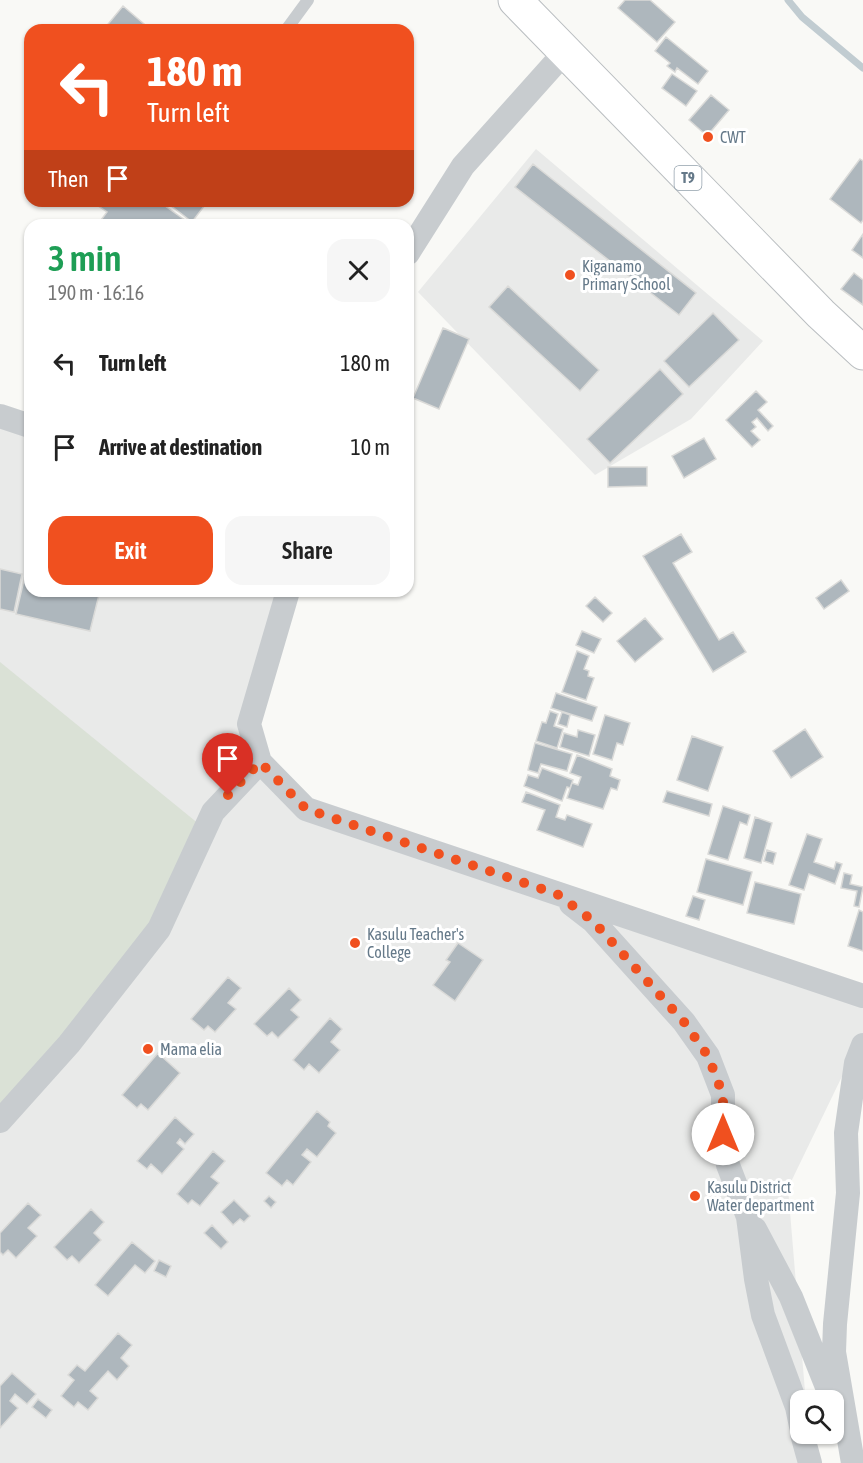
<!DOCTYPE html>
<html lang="en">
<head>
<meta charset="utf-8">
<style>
  :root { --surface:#fff; --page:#f6f6f6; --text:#222; --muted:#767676; --accent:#f0501f }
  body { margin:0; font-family:"Asap Condensed",sans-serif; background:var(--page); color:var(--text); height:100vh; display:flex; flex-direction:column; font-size:22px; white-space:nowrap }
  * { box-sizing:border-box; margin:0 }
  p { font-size:20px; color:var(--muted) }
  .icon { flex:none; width:33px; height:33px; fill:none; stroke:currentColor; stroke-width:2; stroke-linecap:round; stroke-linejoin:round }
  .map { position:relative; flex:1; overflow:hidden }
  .side { position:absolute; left:24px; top:219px; width:390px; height:378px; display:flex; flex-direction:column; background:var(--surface); border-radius:18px; box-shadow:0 2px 4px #0004 }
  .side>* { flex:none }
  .banner { position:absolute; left:24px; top:24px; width:390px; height:183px; border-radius:18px; box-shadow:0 2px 4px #0004; background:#f0501f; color:#fff; overflow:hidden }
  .buttons { position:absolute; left:790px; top:1390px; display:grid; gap:12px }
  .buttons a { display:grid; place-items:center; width:54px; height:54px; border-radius:12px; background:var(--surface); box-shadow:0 2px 4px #0004; font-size:30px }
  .pin { position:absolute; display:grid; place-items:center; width:51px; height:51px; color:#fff; margin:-62px -26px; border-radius:50% 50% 50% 0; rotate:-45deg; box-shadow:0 0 6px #0007 }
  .pin .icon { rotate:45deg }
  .me { position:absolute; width:66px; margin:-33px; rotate:0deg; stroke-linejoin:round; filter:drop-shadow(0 0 4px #0008) }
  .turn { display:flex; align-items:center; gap:21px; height:126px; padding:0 24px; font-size:27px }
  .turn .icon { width:78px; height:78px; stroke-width:2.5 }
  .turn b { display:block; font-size:42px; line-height:51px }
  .then { display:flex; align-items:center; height:57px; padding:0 24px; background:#0003; gap:12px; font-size:22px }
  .round { display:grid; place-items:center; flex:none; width:63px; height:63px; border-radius:18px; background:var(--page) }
  .head { display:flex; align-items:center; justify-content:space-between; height:102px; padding:0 24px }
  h1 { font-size:36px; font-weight:600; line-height:45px; color:#1e9e55 }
  .primary-button { display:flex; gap:12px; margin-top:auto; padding:12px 24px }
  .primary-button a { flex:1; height:69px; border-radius:18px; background:var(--accent); color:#fff; font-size:24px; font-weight:600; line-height:69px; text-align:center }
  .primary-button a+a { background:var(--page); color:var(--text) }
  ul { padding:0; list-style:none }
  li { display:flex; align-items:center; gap:18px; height:84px; padding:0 24px }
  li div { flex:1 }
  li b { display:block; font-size:22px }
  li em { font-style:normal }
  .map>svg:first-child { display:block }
</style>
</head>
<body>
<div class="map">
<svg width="863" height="1463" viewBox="0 0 863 1463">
  <rect width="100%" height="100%" fill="#f9f9f6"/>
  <path fill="#e9eae9" d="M536,149L763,341L691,419L595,475L418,292Z
    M0,414L30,424V591H287L248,722L259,759L305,807L863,994V1033L788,1188L811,1463H0Z"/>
  <path fill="#dae1d6" d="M0,662L205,829L165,917L0,1121Z"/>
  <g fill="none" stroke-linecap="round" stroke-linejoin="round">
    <path stroke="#c1ccd1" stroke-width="7" d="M788,0L802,17L863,68"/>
  </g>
  <path fill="#aeb7bd" stroke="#dadad8" stroke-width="1.5" d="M625,0H650L675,22L657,42L618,8Z
    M123,6L151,30L104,29Z
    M666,37L708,71L698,84L677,68L675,72L667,66L670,63L655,51Z
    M672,74L697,91L686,106L662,88Z
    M711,95L729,110L707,136L689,120Z
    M860,159L863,161V220L861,223L830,199Z
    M533,164L696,293L679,315L515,187Z
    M91,201H158L192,225H108L101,220L107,212Z
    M173,201H208L192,222L170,205Z
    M863,234V258L852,250Z
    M854,273L863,280V305L841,289Z
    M508,286L599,370L580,391L489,307Z
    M713,313L739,340L689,387L664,361Z
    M443,328L469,339L439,409L413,398Z
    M660,369L683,394L610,463L587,439Z
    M756,391L767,402L758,410L773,426L768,431L757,418L752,422L756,427L751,431L760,440L752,447L726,420Z
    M704,438L716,459L684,478L672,456Z
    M608,467H647V486L608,487Z
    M681,534L692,552L673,563L719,640L733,632L746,652L713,672L643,556Z
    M27,567L30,568V591H100L90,631L16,614Z
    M0,569L22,574L14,612L0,609Z
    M841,580L849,591L824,609L816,598Z
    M595,597L612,613L603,622L586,606Z
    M645,618L663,639L635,662L617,641Z
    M582,631L601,639L594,653L576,645Z
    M577,651L589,656L584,669L589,671L588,676L594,678L586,700L562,692Z
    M556,693L597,707L592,721L551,708Z
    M550,711L558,714L554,726L563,729L557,748L536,741L542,722L546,723Z
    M562,712L570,715L567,727L558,724Z
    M605,715L630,723L623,745L617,743L612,760L593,754Z
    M805,729L823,757L791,778L773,751Z
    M578,730L595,735L589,756L560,747L564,733L577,737Z
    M692,736L723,747L708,791L677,780Z
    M535,743L572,754L567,771L541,764L538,773L528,770Z
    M577,755L612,769L610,776L620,780L617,790L611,788L603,809L567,798L572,783L578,785L581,777L570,773Z
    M542,768L573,780L570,788L567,787L562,801L524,786L528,775L538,778Z
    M667,791L712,804L709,816L663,802Z
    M526,792L560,805L556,817L565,820L567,815L592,824L583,847L537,830L545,810L522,802Z
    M723,806L750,815L747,825L740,822L728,860L708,854Z
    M755,817L772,823L761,863L744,858Z
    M807,834L822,839L814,862L834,869L836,862L842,864L835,884L809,874L804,890L789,885Z
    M767,850L776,853L773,864L764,861Z
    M706,859L752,872L743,905L697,892Z
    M844,873L852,875L850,884L863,887L859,907L854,906L857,891L841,888Z
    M755,882L801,894L794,924L747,913Z
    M693,896L705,900L699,920L686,916Z
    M859,910L863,912V951L848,946Z
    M458,943L483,960L455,1001L433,985L450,962L446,960Z
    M228,977L241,988L228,1003L236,1009L215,1032L208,1026L204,1030L191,1019Z
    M289,988L301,1000L291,1010L299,1017L278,1038L272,1032L267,1036L254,1024Z
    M330,1018L342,1029L331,1042L340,1050L319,1073L309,1064L304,1070L293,1060Z
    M158,1053L180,1073L148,1110L141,1104L137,1108L122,1095Z
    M317,1111L330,1122L328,1126L336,1133L317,1157L307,1149L302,1155L311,1162L293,1185L287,1180L282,1186L266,1173Z
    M175,1117L194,1134L185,1144L180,1139L177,1143L184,1149L162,1174L151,1164L147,1169L137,1161Z
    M213,1151L225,1161L211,1177L219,1183L200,1206L192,1200L188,1204L177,1194Z
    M269,1196L276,1202L271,1208L264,1201Z
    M234,1200L250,1216L244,1222L240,1219L233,1225L221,1212Z
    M28,1203L41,1215L28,1228L37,1236L16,1258L8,1250L3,1255L0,1252V1233Z
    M91,1209L104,1222L94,1233L101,1240L79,1263L72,1256L67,1260L54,1247Z
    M212,1225L228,1242L221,1249L204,1233Z
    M132,1242L155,1261L145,1273L135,1265L108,1296L95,1285Z
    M159,1260L171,1266L166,1277L154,1271Z
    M118,1333L132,1345L121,1358L129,1366L117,1380L108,1371L90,1391L98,1398L88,1410L78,1402L74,1407L61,1396L74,1380L68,1375L77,1365L85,1371Z
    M12,1373L36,1394L27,1404L15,1394L10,1401L18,1408L0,1428V1386Z
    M38,1399L52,1410L46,1418L32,1407Z"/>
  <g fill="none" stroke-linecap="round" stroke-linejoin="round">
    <defs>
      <path id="highway" d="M515,0L821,314L863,353"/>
    </defs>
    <use href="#highway" stroke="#babec1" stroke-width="35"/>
    <path stroke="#c8cccf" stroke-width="12" d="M286,30L308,0"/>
    <path stroke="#c8cccf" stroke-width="24" d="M408,253L463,166L565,52
      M0,416L30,426
      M288,591L249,724L260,762L306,809L863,996
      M571,904L593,921L684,1022L708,1056L723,1095V1134L728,1165L748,1217L756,1279L763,1315L797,1407L801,1426
      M0,1121L69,1044L159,929L213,812L260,762
      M755,1229L791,1297L827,1387L837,1403
      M802,1434L810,1463
      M853,1463L834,1352L835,1324L848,1193L846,1133L856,1063L863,1045"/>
    <use href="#highway" stroke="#fff" stroke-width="33"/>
  </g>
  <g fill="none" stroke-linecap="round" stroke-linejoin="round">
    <path stroke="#f0501f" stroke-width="10" stroke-dasharray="0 18" d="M228,795L260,762L306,809L557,894L593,921L684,1022L708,1056L723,1095V1134"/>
  </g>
  <g fill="#f0501f" stroke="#fff" stroke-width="2">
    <circle cx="708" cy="137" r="6"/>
    <circle cx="570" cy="275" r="6"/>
    <circle cx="355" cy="943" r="6"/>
    <circle cx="148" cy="1049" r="6"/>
    <circle cx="695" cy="1196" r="6"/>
  </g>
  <g text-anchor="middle" stroke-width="6" stroke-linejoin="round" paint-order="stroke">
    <rect fill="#fff" stroke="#93a1ac" stroke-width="1.5" x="674.5" y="166" width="27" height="24" rx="4.5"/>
    <g font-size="15" font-weight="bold" fill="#657989">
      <text x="688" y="183">T9</text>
    </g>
    <g font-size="16" fill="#657989" stroke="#fff" text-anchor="start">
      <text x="720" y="143">CWT</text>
      <text x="582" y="272">Kiganamo<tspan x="582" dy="18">Primary School</tspan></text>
      <text x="367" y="940">Kasulu Teacher's<tspan x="367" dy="18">College</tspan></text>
      <text x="160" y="1055">Mama elia</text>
      <text x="707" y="1193">Kasulu District<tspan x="707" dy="18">Water department</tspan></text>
    </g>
  </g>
</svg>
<div class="buttons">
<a><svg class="icon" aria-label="search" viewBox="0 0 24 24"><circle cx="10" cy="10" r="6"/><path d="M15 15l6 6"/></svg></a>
</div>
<div class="pin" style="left:228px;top:795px;background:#d93025"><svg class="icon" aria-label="arrive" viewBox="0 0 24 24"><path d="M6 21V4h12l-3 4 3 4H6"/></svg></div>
<svg class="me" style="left:723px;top:1134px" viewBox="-20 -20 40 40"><circle r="19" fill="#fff"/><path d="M0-13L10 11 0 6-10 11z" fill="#f0501f"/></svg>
<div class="banner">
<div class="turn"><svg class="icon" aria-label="left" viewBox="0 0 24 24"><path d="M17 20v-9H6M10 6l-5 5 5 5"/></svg><div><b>180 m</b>Turn left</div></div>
<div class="then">Then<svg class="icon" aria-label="arrive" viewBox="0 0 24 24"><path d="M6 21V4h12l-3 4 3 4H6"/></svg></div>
</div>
<section class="side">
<div class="head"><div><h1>3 min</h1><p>190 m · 16:16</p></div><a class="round"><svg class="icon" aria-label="close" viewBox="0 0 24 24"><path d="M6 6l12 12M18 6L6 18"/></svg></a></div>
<ul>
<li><svg class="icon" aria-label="left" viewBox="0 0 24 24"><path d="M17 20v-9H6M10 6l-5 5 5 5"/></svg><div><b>Turn left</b></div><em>180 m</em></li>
<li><svg class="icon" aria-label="arrive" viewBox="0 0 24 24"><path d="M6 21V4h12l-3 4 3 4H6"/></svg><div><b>Arrive at destination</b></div><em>10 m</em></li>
</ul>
<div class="primary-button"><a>Exit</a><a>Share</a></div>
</section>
</div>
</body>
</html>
